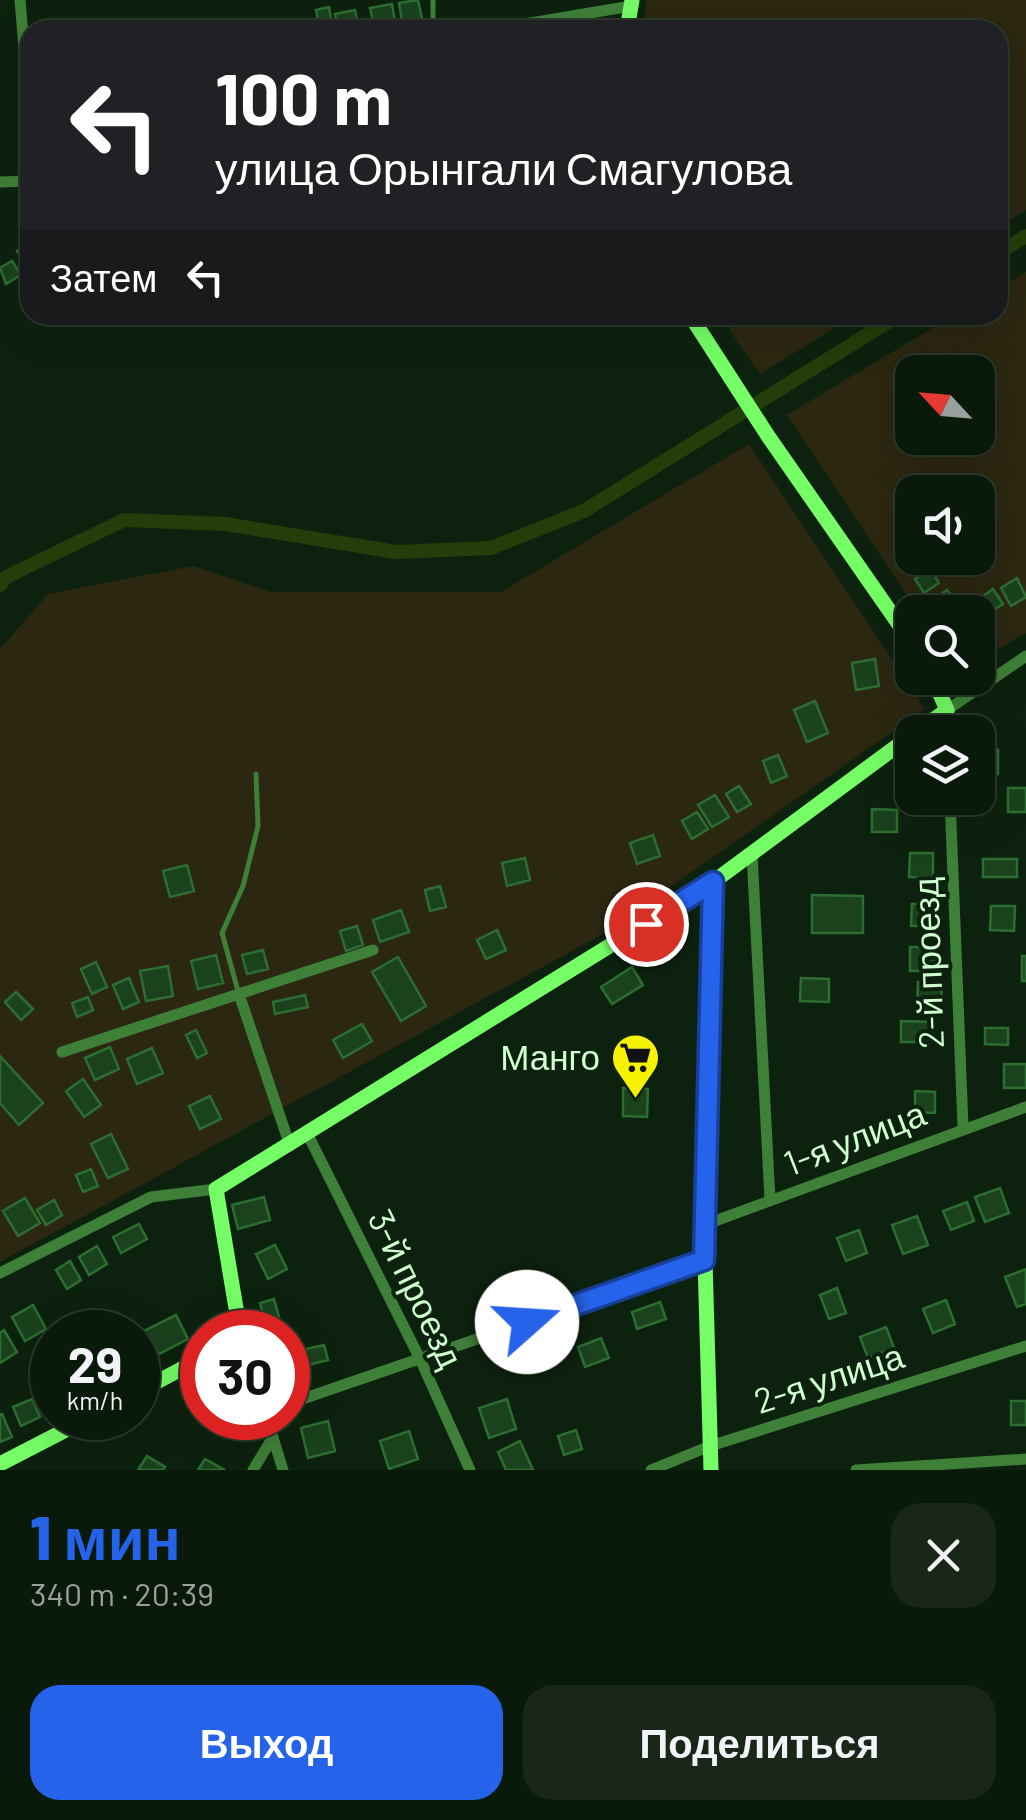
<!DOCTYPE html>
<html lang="ru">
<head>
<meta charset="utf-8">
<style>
  :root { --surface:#0a1a0a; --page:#182718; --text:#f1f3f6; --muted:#99a19c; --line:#2a382b; --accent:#2563eb }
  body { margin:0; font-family:Barlow,sans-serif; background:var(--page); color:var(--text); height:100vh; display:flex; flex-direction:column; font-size:38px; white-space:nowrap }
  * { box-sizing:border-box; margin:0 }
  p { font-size:32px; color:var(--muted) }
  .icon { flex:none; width:55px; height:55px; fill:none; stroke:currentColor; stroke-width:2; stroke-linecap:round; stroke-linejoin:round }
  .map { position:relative; height:1470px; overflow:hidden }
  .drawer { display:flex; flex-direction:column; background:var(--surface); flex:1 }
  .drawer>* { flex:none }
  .guide { position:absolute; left:20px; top:20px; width:988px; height:305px; border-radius:30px; box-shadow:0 10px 40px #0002,0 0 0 2px var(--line); background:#202124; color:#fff; overflow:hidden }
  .needle { width:65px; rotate:296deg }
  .buttons { position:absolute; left:895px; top:355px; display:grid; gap:20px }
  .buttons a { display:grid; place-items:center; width:100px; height:100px; border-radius:20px; background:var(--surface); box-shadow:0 10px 40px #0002,0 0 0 2px var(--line); font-size:50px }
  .speed { position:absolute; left:30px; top:1310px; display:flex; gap:20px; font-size:50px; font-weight:700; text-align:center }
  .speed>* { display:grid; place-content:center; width:130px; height:130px; border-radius:50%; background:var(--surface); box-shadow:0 10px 40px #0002,0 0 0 2px var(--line); line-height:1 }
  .speed small { font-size:25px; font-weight:400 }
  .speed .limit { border:15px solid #d22; background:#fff; color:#111 }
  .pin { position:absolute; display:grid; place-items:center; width:85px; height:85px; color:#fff; margin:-42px; border:5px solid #fff; border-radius:50%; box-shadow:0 2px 10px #0007 }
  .me { position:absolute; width:110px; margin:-55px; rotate:71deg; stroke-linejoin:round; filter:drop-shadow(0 0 8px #0008) }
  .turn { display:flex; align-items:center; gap:35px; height:210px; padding:0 30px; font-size:45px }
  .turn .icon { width:130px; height:130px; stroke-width:2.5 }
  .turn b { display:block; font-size:70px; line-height:85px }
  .then { display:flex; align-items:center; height:95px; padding:0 30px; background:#0003; gap:20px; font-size:38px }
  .round { display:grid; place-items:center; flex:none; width:105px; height:105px; border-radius:30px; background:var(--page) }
  .headline { display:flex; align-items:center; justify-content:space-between; height:170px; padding:0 30px }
  h1 { font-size:60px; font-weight:800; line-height:75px; color:var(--accent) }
  .action { display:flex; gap:20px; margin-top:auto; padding:20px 30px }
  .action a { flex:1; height:115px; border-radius:30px; background:var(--accent); color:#fff; font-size:40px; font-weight:800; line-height:115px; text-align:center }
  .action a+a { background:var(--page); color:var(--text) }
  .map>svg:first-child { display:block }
</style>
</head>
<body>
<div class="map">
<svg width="1026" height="1470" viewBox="0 0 1026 1470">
  <rect width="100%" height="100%" fill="#0d220e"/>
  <path fill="#2b2711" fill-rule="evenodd" d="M646,0H1026V210L998,228V30H643Z
    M1026,272V633L978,661V612H918L787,415L954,315H998V289ZM912,372H978V438H912ZM912,492H978V558H912Z
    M728,315H856L760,374L730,331Z
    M749,444L925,709L603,934L0,1262V649L48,594L193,566L271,592H501Z"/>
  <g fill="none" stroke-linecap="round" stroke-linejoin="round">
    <path stroke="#233e0a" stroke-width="14" d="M998,253L1026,236
      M0,585L6,577L124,520L225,524L396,552L491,548L584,511L899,315"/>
  </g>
  <path fill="#1a421d" stroke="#2c6e31" stroke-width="2.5" d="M418,0L422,18L402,22L399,3Z
    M392,4L395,22L374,26L370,8Z
    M329,7L333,30H307L305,22L318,20L316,10Z
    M355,10L359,30H338L335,14Z
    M30,242V270L17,251Z
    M12,261L21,275L6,284L0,268Z
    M930,569L939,583L924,593L915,579Z
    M1017,578L1026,597L1011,606L1001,588Z
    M993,589L1003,604L988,614L979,599Z
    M947,590L963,612H938L930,602Z
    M875,659L879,686L856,690L852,663Z
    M815,701L828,733L807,742L794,710Z
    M978,750H998V774H978Z
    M778,755L787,776L771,783L763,761Z
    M739,786L751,804L737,812L726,794Z
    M1008,788H1026V812H1008Z
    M715,795L729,817L712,827L698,805Z
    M872,809L897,810V832H872Z
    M697,812L708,829L692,839L682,821Z
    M653,835L660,856L637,864L630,843Z
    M910,853H933V878L909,877Z
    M525,858L530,880L507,886L502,863Z
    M983,859H1017V877H983Z
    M187,865L194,891L170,897L163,871Z
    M440,886L446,907L430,911L425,890Z
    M812,895L863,896V933H812Z
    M912,904H937V926H911Z
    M991,906H1015L1014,931L990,930Z
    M401,910L409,932L380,942L373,920Z
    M357,926L363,945L346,951L340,931Z
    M497,930L506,950L486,959L477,940Z
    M910,947H934V971H910Z
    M263,950L268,969L247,974L242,955Z
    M216,955L223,983L198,989L191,961Z
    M1022,956H1026V981H1022Z
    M398,957L426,1006L401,1021L372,972Z
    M96,962L107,987L92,994L81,969Z
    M168,966L173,996L146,1001L140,971Z
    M632,967L643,985L612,1004L601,987Z
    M129,978L139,1002L123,1009L113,985Z
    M801,978L829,979V1002L800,1001Z
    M918,982L942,983L941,1007H917Z
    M16,992L33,1009L21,1020L5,1002Z
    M305,995L308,1007L275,1014L273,1002Z
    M88,997L93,1010L77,1017L72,1003Z
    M901,1021L933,1022V1042H901Z
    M362,1024L372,1041L343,1058L333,1040Z
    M985,1028H1008V1045L985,1044Z
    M196,1030L207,1053L197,1058L186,1035Z
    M110,1047L119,1069L95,1080L85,1058Z
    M152,1048L163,1073L137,1084L127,1059Z
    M0,1056L43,1103L19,1125L0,1103Z
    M1004,1064H1026V1088H1004Z
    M83,1079L101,1105L84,1117L66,1091Z
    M623,1088L648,1089L647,1117L623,1116Z
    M915,1091L935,1092V1113L915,1112Z
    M210,1096L221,1119L200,1129L189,1106Z
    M111,1134L128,1169L108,1178L91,1144Z
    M91,1169L98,1186L83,1192L76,1175Z
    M1000,1188L1009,1213L985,1222L975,1197Z
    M264,1197L270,1220L238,1229L232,1205Z
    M25,1198L40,1223L18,1236L3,1211Z
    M54,1200L62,1215L46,1225L37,1210Z
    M967,1202L974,1221L951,1230L943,1211Z
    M917,1216L928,1245L903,1254L892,1225Z
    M139,1224L147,1239L121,1253L113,1237Z
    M859,1230L867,1253L846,1261L837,1238Z
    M275,1245L287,1269L268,1279L256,1254Z
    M97,1246L107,1264L89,1275L79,1257Z
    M70,1261L81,1280L67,1289L56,1270Z
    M1026,1269V1304L1017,1307L1005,1277Z
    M837,1288L846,1313L829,1319L820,1295Z
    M274,1299L283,1332H268L260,1303Z
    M946,1300L955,1324L933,1333L923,1309Z
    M660,1302L666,1319L637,1329L632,1312Z
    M33,1305L46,1329L25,1341L12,1317Z
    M176,1315L188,1339L155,1356L142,1332Z
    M886,1327L894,1348L868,1358L860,1337Z
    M4,1330L17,1352L0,1363V1333Z
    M601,1338L609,1358L585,1367L578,1347Z
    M324,1345L328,1360L288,1370V1351V1353Z
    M202,1381V1403L198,1406L189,1388Z
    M32,1399L40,1417L21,1426L13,1407Z
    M507,1399L516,1429L489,1438L479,1408Z
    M1011,1401H1026V1425H1011Z
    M2,1414L12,1437L0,1442V1415Z
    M328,1421L335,1451L308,1458L301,1428Z
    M576,1430L582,1449L564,1455L558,1436Z
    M409,1431L418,1459L389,1469L380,1441Z
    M520,1441L533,1470H506L498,1452Z
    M147,1456L165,1467L163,1470H138Z
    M205,1459L225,1470H198Z"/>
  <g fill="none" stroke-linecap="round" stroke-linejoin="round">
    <path stroke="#3f8039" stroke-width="5" d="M433,0V30
      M238,991L222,933L243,886L258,826L256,774"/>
    <path stroke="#3f8039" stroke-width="11" d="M20,0L29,107
      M490,30L631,6
      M30,107V132
      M0,182L30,181
      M947,732V710L1026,656
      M950,798L963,1127
      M752,854L770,1200
      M239,994L290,1146
      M62,1052L373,950
      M308,1135L420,1359L470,1470
      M704,1225L1026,1107
      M0,1273L151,1197L216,1189
      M288,1404L704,1261
      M267,1418L283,1470
      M253,1470L273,1437
      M651,1470L710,1446L1026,1346
      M856,1470L1026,1459"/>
    <path stroke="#75fe66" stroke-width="15" d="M627,30L632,0
      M690,315L768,436L912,643
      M916,732L947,710L933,678
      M240,1332L216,1189L713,882L912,735
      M138,1392L202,1358
      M0,1464L89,1418
      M711,1470L704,1225L713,882"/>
  </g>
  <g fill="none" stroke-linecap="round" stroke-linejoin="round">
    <defs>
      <path id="route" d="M527,1322L704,1260L713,882L646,924"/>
    </defs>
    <use href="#route" stroke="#184099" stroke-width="25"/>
    <use href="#route" stroke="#2563eb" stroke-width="18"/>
  </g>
  <defs>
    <symbol id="supermarket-pin" viewBox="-11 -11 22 30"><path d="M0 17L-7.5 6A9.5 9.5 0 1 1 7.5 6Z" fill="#f7f102" stroke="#0d220e"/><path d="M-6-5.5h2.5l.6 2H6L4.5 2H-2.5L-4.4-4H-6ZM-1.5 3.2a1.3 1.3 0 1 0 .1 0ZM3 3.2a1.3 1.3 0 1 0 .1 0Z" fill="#111"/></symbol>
  </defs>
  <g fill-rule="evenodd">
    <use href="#supermarket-pin" x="608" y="1030" width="55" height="75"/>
  </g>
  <g text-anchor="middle" stroke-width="8" stroke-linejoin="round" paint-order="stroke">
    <g font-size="35" fill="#cfffcf" stroke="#0d220e">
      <text transform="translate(929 963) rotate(-92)" y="12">2-й проезд</text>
      <text transform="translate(855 1139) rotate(-21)" y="12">1-я улица</text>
      <text transform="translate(415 1289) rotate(64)" y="12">3-й проезд</text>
      <text transform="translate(829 1379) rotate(-18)" y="12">2-я улица</text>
    </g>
    <g font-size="35" fill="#cfffcf" stroke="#0d220e" text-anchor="end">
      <text x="600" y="1070">Манго</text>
    </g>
  </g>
</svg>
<div class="buttons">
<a><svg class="needle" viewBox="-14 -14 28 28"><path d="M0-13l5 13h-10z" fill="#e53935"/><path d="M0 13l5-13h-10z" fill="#99a19c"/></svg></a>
<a><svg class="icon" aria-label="sound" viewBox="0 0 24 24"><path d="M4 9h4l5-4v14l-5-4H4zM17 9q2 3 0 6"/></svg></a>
<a><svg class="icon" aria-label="search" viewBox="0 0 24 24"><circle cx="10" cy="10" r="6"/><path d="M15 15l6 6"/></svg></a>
<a><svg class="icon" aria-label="layers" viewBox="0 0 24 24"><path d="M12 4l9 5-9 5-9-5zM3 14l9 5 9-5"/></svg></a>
</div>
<div class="speed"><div>29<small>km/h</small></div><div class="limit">30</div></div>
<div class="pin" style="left:646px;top:924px;background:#d93025"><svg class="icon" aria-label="arrive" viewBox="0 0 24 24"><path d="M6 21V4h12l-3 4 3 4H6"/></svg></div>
<svg class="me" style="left:527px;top:1322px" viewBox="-20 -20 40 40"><circle r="19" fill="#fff"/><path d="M0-13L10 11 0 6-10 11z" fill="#2563eb"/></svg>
<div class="guide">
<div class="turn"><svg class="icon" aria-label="left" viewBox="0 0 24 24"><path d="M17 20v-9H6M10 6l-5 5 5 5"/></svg><div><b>100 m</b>улица Орынгали Смагулова</div></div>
<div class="then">Затем<svg class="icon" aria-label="left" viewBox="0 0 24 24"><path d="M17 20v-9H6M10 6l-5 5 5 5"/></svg></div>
</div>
</div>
<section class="drawer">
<div class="headline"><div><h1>1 мин</h1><p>340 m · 20:39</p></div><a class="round"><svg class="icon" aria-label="close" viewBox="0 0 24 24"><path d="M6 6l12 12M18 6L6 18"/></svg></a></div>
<div class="action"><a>Выход</a><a>Поделиться</a></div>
</section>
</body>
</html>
